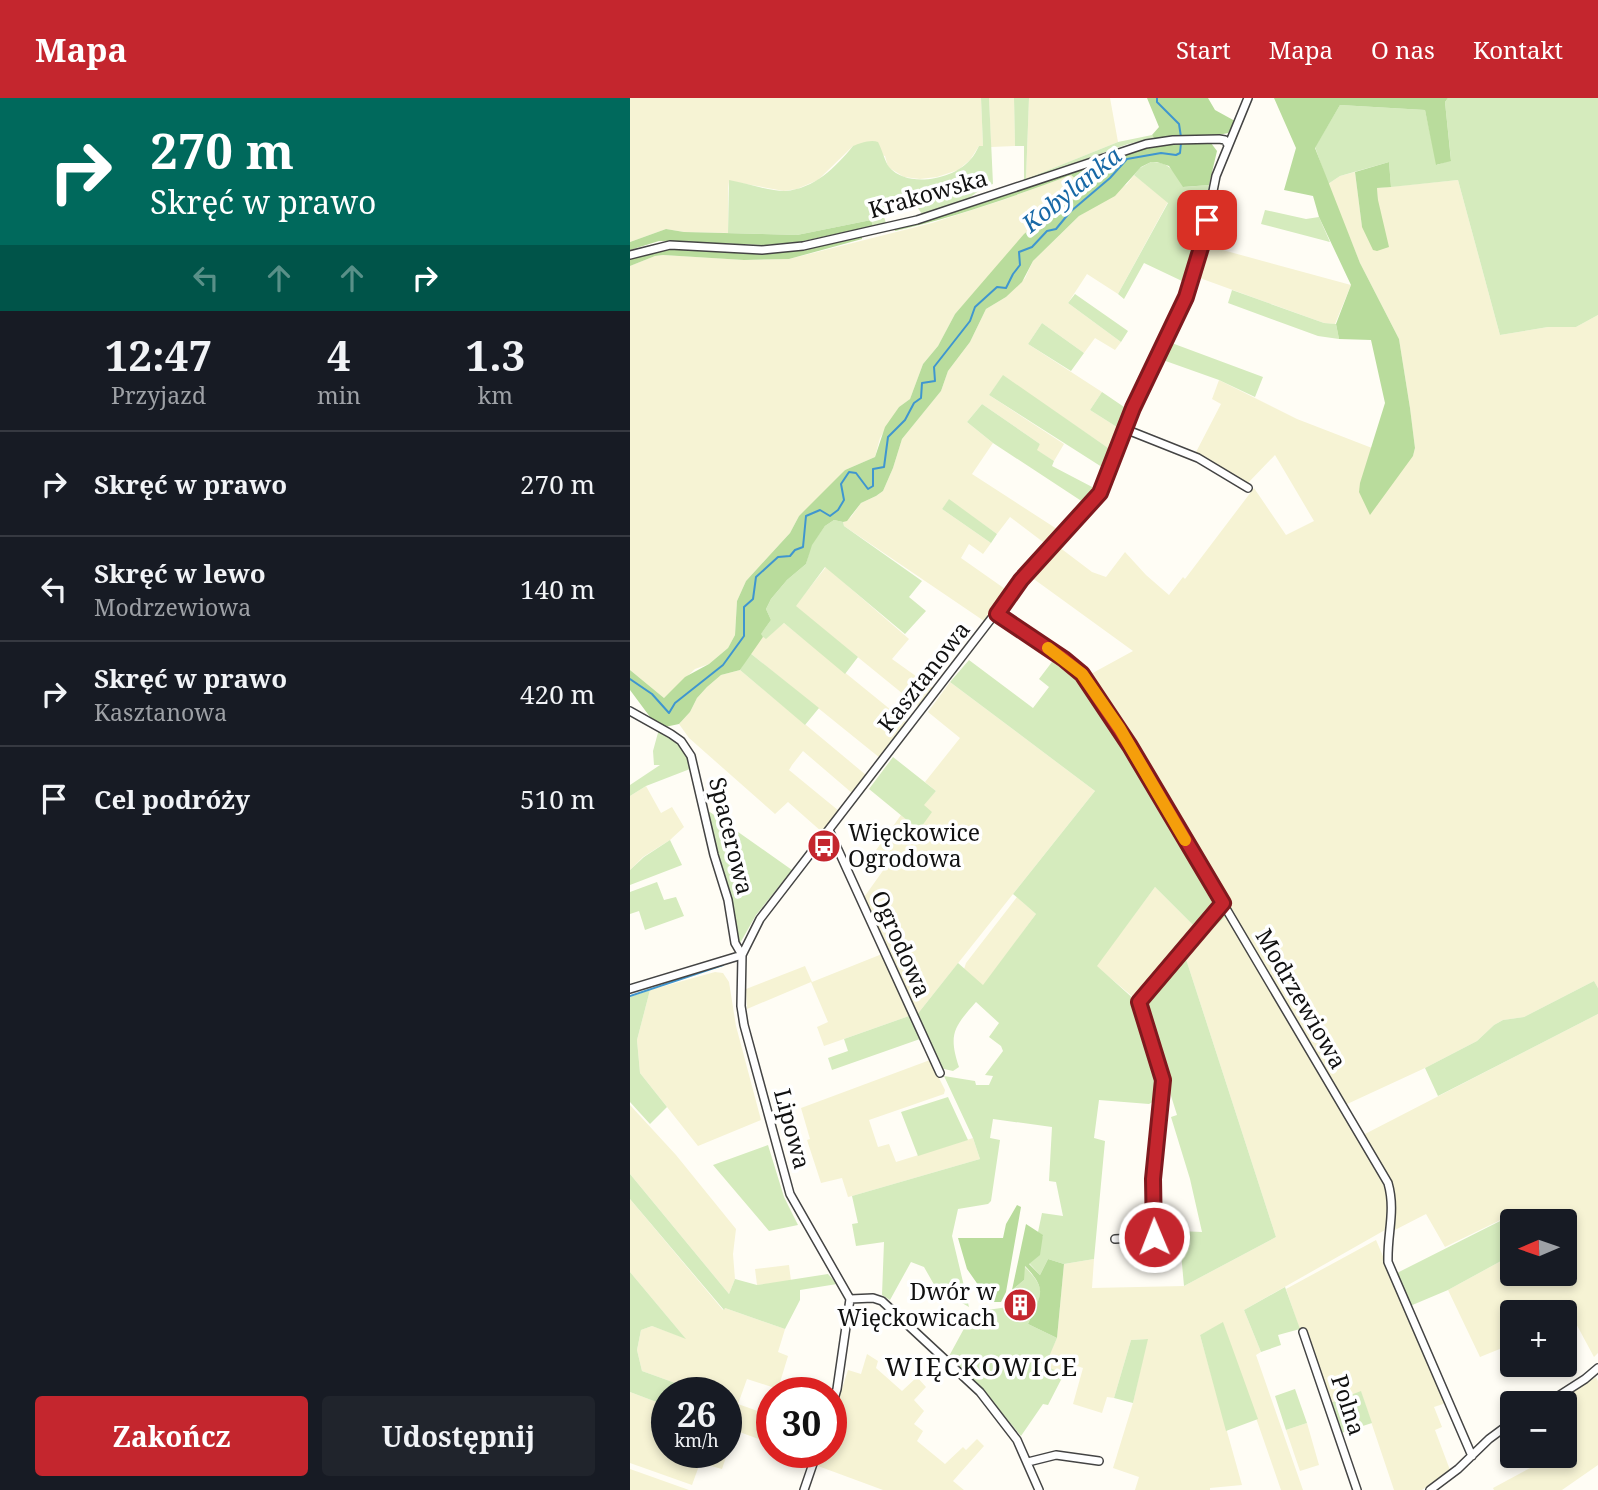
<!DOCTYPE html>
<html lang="pl">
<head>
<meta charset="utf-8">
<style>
  :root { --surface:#171b24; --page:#20242c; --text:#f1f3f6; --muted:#9ea1a6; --line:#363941; --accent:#c4262e }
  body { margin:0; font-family:"Noto Serif",serif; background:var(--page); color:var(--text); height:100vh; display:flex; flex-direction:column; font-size:26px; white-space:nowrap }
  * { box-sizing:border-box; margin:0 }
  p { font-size:23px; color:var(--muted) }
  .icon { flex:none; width:38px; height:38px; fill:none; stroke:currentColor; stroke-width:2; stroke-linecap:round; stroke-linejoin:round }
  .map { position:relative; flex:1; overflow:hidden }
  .drawer { display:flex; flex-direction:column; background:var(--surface); width:630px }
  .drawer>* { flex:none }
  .banner { background:#00695c; color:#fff; overflow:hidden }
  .needle { width:46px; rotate:268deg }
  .controls { position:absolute; left:870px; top:1111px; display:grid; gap:14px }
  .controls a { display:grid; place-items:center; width:77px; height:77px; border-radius:7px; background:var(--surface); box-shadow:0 4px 10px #0003; font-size:35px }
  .speed { position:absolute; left:21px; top:1279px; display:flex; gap:14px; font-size:35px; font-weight:700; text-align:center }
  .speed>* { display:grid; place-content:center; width:91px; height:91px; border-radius:50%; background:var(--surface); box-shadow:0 4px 10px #0003; line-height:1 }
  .speed small { font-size:18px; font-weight:400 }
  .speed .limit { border:10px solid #d22; background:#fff; color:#111 }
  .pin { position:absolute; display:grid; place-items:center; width:60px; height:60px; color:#fff; margin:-30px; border-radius:14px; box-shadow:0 4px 10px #0006 }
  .me { position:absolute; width:77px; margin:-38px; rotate:359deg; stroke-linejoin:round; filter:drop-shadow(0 0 5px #0008) }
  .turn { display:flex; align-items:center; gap:24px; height:147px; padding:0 35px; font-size:32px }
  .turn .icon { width:91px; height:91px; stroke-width:2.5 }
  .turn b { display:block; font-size:49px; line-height:60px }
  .lanes { display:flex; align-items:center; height:66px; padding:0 35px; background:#0003; justify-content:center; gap:35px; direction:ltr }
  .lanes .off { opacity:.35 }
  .eta { display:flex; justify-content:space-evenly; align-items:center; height:119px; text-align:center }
  .eta b { font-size:42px; font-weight:700; line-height:49px }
  .cta { display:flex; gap:14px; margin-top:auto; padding:14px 35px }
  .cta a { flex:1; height:80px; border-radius:7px; background:var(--accent); color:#fff; font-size:28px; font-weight:700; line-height:80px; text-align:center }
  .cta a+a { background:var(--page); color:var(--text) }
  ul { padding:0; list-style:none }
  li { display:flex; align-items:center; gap:21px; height:105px; padding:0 35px; border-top:2px solid var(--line) }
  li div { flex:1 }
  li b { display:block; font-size:26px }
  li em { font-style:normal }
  header { display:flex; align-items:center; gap:42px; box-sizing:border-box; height:98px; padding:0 35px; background:var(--accent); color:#fff }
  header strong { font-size:33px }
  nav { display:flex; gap:38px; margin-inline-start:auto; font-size:24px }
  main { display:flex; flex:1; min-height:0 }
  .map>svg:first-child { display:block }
</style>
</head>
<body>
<header>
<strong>Mapa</strong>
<nav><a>Start</a><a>Mapa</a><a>O nas</a><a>Kontakt</a></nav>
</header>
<main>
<section class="drawer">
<div class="banner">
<div class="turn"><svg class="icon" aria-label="right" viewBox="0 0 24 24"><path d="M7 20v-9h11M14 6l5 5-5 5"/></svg><div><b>270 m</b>Skręć w prawo</div></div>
<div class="lanes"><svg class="icon off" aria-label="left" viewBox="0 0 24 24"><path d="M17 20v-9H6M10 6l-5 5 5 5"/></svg><svg class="icon off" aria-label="ahead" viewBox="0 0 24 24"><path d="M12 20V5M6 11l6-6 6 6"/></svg><svg class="icon off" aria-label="ahead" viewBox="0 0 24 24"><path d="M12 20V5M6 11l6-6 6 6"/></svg><svg class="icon" aria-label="right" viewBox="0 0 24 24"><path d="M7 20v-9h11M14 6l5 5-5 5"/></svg></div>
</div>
<div class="eta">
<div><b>12:47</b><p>Przyjazd</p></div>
<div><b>4</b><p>min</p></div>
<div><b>1.3</b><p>km</p></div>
</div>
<ul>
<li><svg class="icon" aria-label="right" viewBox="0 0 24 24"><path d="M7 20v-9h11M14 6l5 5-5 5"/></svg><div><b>Skręć w prawo</b></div><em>270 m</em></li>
<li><svg class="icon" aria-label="left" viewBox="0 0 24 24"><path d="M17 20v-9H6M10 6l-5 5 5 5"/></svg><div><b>Skręć w lewo</b><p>Modrzewiowa</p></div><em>140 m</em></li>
<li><svg class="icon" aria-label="right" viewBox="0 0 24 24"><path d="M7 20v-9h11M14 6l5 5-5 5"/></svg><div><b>Skręć w prawo</b><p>Kasztanowa</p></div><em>420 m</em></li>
<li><svg class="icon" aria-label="arrive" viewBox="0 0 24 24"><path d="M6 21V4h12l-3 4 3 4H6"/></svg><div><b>Cel podróży</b></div><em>510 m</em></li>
</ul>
<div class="cta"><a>Zakończ</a><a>Udostępnij</a></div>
</section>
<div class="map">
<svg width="968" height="1392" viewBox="0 0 968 1392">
  <rect width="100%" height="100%" fill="#fffdf5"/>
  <path fill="#f6f3d4" d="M0,0H351L353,48H349L340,62L328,72L307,79L290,81L274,79L258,69L255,58L223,48L188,82L167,91L154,93L99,83L98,90V135L54,134L36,131L0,144Z
    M359,0H384L385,48L361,49Z
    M399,0H480L488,44L396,81Z
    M725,74L732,129L748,102L747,90L828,82L870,237L918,229H946L968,217V890L964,883L894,919L873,922L864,927L847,943L795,970L715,1007L503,647L459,577L503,553L401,479L429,449L462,474L476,479L495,454L516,477L539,497L553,479L555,481L624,390L656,437L684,423L645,357L617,386L565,356L591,306L582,301L589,282L667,321L742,350L729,394L783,358L785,350L780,310L769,241L730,165L698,86L710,78Z
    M441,77L446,81L447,90L367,169L325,216L308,248L293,266L280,301L269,309L250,340L245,359L215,372L187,403L169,418L160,435L116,483L107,503L105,537L98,550L79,566L65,571L34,600L0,572V168L25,158L33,157L114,162L159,161L302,125L376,101Z
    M504,77L538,104L488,196L457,176L438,205L491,244L485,252L465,240L454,255L412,225L398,246L472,294L460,312L490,331L481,352L373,278L359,297L434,346L424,363L406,352L410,346L352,306L337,324L363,345L342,376L430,433L417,447L380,419L367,436L319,402L312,411L361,445L353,456L339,446L331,460L378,493L354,523L214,428L213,424L221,419L231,405L246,398L253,393L263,370L272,341L311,293L318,273L340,244L356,211L376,199L395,180L403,163L449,118L497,86Z
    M578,148L721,187L705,226L694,225L567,179Z
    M196,469L279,541L262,561L304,591L289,609L165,508Z
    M154,525L277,625L250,660L120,555L133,539L136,540Z
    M110,572L236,677L222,695L173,653L162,667L159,672L209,713L192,734L158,704L145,716L59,640L49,626L60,614L67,600L77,589L91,577Z
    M320,584L465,693L286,918L232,802L257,767L244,755L271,717L289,732L293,707L306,693L295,684L330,640L298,614Z
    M16,688L31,715L42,709L54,729L40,742L13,759L0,772V698Z
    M525,789L564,828L503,899L466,868Z
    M387,799L406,816L353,888L334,871L336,865Z
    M597,817L752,1078L758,1090L760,1108L755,1132L614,1212L631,1254L626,1257L673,1392H651L593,1225L570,1237L612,1387L580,1390V1392H505L509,1379L483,1370L503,1305L517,1241L501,1242L484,1300L477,1299L472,1315L443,1306L453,1270L447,1268L442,1280L414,1268L427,1240L434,1166L464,1161L462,1190L554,1188L646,1139L555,858Z
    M252,856L279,918L194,948L187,929L198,924L181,884L117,911L116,891L175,868L182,884Z
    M85,874L93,875L99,884L106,928L131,1022L68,1048L10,975L7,942L20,892Z
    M968,916V1255L964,1259L943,1220L935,1223L934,1214H882V1246L850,1259L818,1192L882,1157V1176H934V1124L894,1123L889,1113L815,1149L796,1116L761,1134L764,1099L760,1083L733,1037Z
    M300,962L315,992L314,996L239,1022L248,1049L259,1046L266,1064L343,1040L350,1061L222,1098L218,1099L212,1080L191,1085L177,1042L180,1041L171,1010Z
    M0,1007L46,1057L106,1131L103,1156L105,1181L99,1196L0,1076Z
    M0,1101L93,1212L95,1210L155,1231L148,1254L158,1258L148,1291L117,1281L108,1306L142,1318V1346L96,1329V1295H73L12,1273L7,1252L11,1232L22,1228L55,1240L0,1174Z
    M746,1142L816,1305L804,1309L812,1329L805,1332L820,1372L792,1392H764L731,1294L695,1307L656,1191Z
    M159,1167L161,1183L127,1187L125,1171Z
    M237,1256L248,1263L246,1270L272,1293L287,1279L296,1289L284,1302L294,1313L284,1326L293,1333L287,1343L315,1366L333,1349L336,1352L347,1341L354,1348L323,1383L334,1392H253L188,1368L192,1355L201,1354V1325L218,1272L231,1276Z
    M966,1279L968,1283V1367L932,1392H864L863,1390L900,1370L893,1358H934V1306L926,1305Z
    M0,1294L37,1308V1354H96V1344L100,1347L92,1371L70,1365L62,1387L0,1365Z
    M677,1325L689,1367L670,1373L656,1332Z
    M0,1371L59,1392H0Z"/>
  <path fill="#d5ebbd" d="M351,0H359L363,86L354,89L335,103L292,116L287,109L254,119L256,125L243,128L241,122L167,137L98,135L99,82C116,85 138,93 155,93C184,91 206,69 223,48C230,45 241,41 248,44C252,51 255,64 259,69C278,91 324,81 340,62C344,58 347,52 349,48H353Z
    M384,0H399L396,81L488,44L522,37L524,40L498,46L394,83V48H385Z
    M818,0H968V217L946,229H918L870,237L828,82L761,89L759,64L710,78L698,86L685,49L710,7L795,12L807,67L821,62L815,4Z
    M521,64C539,63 546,75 554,89L579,87L570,137L552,183L514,165L494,201L488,196L538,105L504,77L510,70Z
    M635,112L676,121L689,119L700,144L631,126Z
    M602,192L694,225L706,226L709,241L688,238L598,205Z
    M445,196L498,233L491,244L438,205Z
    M412,225L454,255L441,273L398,246Z
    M539,244L633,279L625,299L589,282L530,261Z
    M373,277L481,352L475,371L359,297Z
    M472,294L497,311L490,331L460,312Z
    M352,306L410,346L407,352L424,363L422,368L466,391L456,406L363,345L337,324Z
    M319,401L367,436L361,445L312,411Z
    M204,422L213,424L214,428L292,483L279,499L296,513L275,536L195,469L166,508L228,559L215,576L154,525L136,541L130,537L141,522L136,511L141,501L157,482L176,466L181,447L195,428Z
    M120,555L189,610L175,627L110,572Z
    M425,560L450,580L588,804L566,830L525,789L467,868L506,903L530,979L528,1001L519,1006L469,1002L464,1040L475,1043L464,1161L434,1166L418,1161L410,1177L399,1165L413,1138L408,1134L412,1115L433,1118L426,1084L419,1083L422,1029L363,1021L360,1040L370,1042L361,1103L358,1106L328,1111L322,1138L339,1209L306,1190L294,1169L281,1164L260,1202L252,1197L254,1144L226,1148L222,1126L228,1125L222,1098L350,1061L343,1040L314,978L345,983L346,987H359L363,978L355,977L373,953L371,948L359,939L369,925L346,904C324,929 318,936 329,969L323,973L310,970L286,918L328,865L353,887L406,816L383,796L465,693L320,584L339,562L403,610L419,589L409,581Z
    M29,631C45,642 58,651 60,671L16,688L0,698V687L30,667H24L23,653Z
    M263,659L306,693L294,707L302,714L289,732L239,691Z
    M77,712L162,772L126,817L109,847L86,756Z
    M40,742L52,767L0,787V772L14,759Z
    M27,784L34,802L46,799L54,818L15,832L9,813L0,816V794Z
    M595,813L597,817L555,858L646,1139L554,1188L549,1133L572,1134L560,1081L541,1019L547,1017L512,905L586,817Z
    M964,883L968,890V916L808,998L795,970L847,943L864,927L873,922L894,919Z
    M20,892L7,942L10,975L37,1009L20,1026L0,1004V899Z
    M279,918L290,941L202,972L198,960L218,953L214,941Z
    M318,999L338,1042L288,1058L271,1014Z
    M138,1047L154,1099L168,1127L139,1133L83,1067Z
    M0,1076L99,1196L105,1181L127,1187L198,1176L207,1186L170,1192V1202L155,1231L95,1210L94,1212L0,1101Z
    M888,1114L893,1123L882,1124V1157L818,1192L780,1208L765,1176Z
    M394,1168C419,1193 411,1196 398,1226L427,1240L415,1268L434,1276L418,1307L413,1306L391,1338L363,1304L318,1260L343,1214L378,1209L382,1192L394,1182Z
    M0,1174L56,1241L22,1228L11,1232L7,1252L12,1273L73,1295H37V1308L0,1294Z
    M655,1189L670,1231L648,1237L651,1247L631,1254L614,1212Z
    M593,1224L628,1321L596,1333L570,1237Z
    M518,1241L503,1305L484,1300L501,1242Z
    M665,1291L677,1325L656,1332L645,1298Z
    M731,1293L742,1325L705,1337L695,1307Z"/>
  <path fill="#b9dc9c" d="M517,0H578L585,12L605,23L598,35C573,41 549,40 524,40L522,37L529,29Z
    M644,0H818L815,4L821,63L806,67L795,12L710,7L685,50L730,165L769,241L780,310L785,350L783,358L740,417L729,394L730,385L755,305L741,242L709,241L706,226L721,187L689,119L683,98L654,92L666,50Z
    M581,45L587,53L579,87L553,89L539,68L527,64H521L511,69L485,98L449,118L403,163L392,184L376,199L356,211L340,244L318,273L311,293L272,341L263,370L253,393L246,398L231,405L217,423L213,424L204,422L195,428L182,447L176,466L157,482L141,501L136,511L141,522L131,536L133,539L110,572L91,577L77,589L67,600L60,614L49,626L35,629L23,623L0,592V572L34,600L55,579L79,566L98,550L105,537L107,503L116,483L160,435L169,418L215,372L245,359L255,329L269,309L280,301L293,266L308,248L325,216L394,136L437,102L447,90L446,81L441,77C383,99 325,119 265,133L264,130L513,48Z
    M759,64L761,89L747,90L748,102L759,149L747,153L743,152L732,129L725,74Z
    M241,122L243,128L169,144L136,147L29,143L0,152V144L36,131L54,134L167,137Z
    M232,137V141L159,161L114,162L33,157L25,158L0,168V160L35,150L50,149L146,153Z
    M387,1107L391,1109L376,1194L371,1204H360L337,1171L328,1140H373L376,1126Z
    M396,1126L413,1137L410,1157L399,1166L410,1177L418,1161L434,1166L427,1240L398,1226C410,1197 419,1193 395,1168L394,1182L382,1192Z"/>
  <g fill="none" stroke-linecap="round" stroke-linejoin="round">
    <path stroke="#3f96cf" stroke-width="2" d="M527,0V4L549,26L551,39
      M0,581L22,596L39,615L45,605L93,567L114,538V509L123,501L126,479L148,459L160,458L165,452L173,449L176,418L190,412L200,418L208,412L214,402L211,386L219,374L226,375L238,391L243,388V371L254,369L258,339L275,322L284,305L291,300L292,285L305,283L304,269L340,223L345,209L367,189L376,190L383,176L390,167L389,154L402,149L417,133L426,131L440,114L480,80L497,61L531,55L546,57L550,55L551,45
      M0,898L93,867"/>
    <defs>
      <path id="minor" d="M0,157L40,147L132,152L173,148L287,122L516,46L543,42L589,41L595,42L598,47
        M495,331L568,360L618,390
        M367,516L434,561L452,576L490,631L758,1085C766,1113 757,1135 758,1164L842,1358
        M0,613L41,636L51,643L61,658L84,757L98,802L105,845L112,857
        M199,732L310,975
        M0,891L112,857
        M485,1141L524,1139L523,1081L533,982L509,904L593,805
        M220,1201L160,1096L114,927L111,908L112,857L130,821L391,482L470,395L503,310L559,189L573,143L586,78L618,0
        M220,1201L243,1200L252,1203L350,1294L387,1342L409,1392
        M673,1234L727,1392
        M916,1306L955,1281L968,1270
        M201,1311L207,1291L220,1201
        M398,1364L426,1357L469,1363
        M174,1392L187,1354
        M800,1392L828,1371L859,1341L882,1324"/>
    </defs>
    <use href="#minor" stroke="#444" stroke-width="10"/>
    <use href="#minor" stroke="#fff" stroke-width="7"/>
  </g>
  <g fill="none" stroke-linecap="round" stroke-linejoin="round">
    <defs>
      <path id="route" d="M524,1139L523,1081L533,982L509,904L593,805L500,648L452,576L434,561L367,516L391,482L470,395L503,310L556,199L573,143L577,122"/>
    </defs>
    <use href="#route" stroke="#7f191e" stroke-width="18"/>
    <use href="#route" stroke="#c4262e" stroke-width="12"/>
    <path stroke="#f59e0b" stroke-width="12" d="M418,550L452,576L490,631L555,742"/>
  </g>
  <defs>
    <symbol id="bus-disc" viewBox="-11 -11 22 22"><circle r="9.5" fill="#c4262e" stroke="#fff"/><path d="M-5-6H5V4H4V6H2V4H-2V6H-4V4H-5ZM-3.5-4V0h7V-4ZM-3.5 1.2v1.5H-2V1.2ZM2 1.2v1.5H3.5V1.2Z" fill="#fff"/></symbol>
    <symbol id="building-disc" viewBox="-11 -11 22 22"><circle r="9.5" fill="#c4262e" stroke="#fff"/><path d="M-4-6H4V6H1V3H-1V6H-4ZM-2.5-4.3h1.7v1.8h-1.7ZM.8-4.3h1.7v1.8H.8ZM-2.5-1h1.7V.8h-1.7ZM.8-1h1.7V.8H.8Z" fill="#fff"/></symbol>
  </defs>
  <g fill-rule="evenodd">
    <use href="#bus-disc" x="175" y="729" width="38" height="38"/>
    <use href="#building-disc" x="371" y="1188" width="38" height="38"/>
  </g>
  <g text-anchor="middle" stroke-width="7" stroke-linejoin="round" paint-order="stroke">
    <g font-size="23" fill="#111" stroke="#fff">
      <text transform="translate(298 96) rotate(-16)" y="8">Krakowska</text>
      <text transform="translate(294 579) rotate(-52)" y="8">Kasztanowa</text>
      <text transform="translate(101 738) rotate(76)" y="8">Spacerowa</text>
      <text transform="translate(271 846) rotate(66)" y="8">Ogrodowa</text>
      <text transform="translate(671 901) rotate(60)" y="8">Modrzewiowa</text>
      <text transform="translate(162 1031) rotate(75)" y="8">Lipowa</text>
      <text transform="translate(718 1307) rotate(72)" y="8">Polna</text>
    </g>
    <g font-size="23" fill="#111" stroke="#fff" text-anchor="start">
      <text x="218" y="743">Więckowice<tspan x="218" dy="26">Ogrodowa</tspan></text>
      <text x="366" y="1202" text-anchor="end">Dwór w<tspan x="366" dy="26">Więckowicach</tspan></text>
    </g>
    <g font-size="24" font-style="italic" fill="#1768a6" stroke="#fff">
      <text transform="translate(442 92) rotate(-39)" y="8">Kobylanka</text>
    </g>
    <g font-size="26" letter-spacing="2" fill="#111" stroke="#fff">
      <text x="352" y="1278">WIĘCKOWICE</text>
    </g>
  </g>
</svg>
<div class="controls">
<a><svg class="needle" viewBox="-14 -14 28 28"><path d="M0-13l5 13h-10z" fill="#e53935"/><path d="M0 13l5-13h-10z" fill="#9ea1a6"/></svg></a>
<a>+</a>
<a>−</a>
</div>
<div class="speed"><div>26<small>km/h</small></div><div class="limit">30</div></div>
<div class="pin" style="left:577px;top:122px;background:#d93025"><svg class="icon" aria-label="arrive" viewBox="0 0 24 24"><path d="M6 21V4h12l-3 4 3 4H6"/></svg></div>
<svg class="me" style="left:524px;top:1139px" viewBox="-20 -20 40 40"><circle r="17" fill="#c4262e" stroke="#fff" stroke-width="3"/><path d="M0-11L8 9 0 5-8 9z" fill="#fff"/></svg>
</div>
</main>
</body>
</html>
